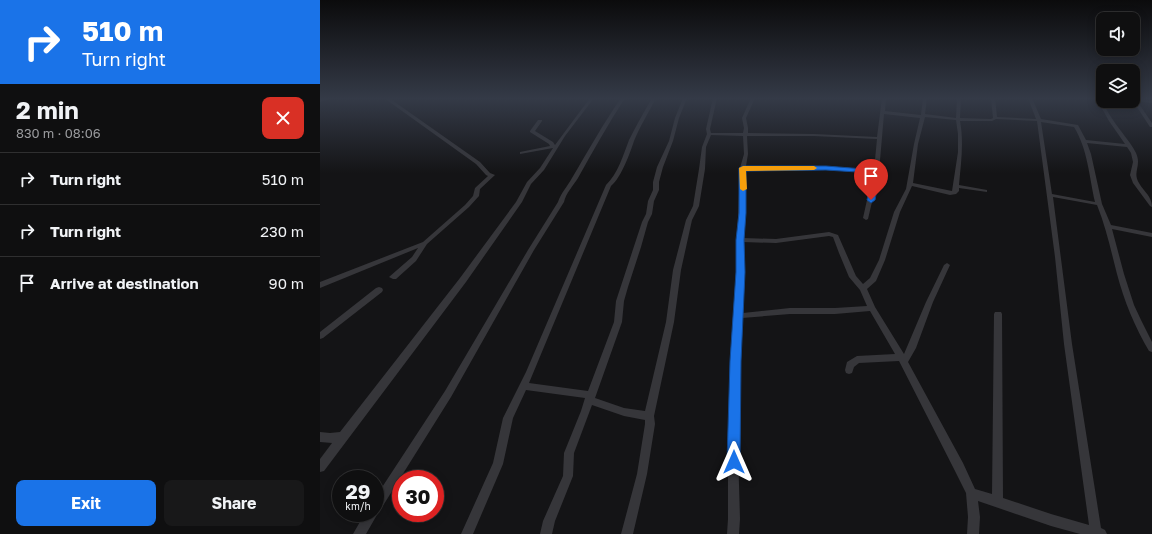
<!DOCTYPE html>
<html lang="en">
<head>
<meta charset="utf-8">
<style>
  :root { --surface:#0f0f10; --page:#181819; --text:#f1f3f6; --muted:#9b9c9f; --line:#2f2f30; --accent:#1a73e8 }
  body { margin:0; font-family:"Golos Text",sans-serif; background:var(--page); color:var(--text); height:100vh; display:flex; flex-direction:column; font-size:15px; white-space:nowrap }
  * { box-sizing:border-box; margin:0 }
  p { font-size:13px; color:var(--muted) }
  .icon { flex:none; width:22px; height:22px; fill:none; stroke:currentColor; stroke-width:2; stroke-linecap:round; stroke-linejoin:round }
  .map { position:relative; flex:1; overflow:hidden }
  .drawer { display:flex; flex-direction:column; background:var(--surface); width:320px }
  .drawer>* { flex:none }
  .hud { background:#1a73e8; color:#fff; overflow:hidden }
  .fabs { position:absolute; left:776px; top:12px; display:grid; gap:8px }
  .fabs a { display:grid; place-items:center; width:44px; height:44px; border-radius:8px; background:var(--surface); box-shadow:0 2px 10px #0003,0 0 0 1px var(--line); font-size:20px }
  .speed { position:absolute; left:12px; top:470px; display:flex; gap:8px; font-size:20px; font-weight:700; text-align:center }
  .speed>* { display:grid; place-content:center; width:52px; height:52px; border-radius:50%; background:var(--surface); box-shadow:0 2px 10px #0003,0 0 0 1px var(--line); line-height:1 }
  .speed small { font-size:10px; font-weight:400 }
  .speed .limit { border:6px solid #d22; background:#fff; color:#111 }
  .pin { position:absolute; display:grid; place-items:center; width:34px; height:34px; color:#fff; margin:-41px -17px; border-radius:50% 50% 50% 0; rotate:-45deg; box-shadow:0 0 4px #0007 }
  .pin .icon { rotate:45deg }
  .me { position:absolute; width:44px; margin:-22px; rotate:0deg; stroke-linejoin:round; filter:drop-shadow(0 0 3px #0008) }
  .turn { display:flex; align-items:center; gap:14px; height:84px; padding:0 16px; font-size:18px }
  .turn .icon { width:52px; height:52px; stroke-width:2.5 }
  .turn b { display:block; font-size:28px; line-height:34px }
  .round { display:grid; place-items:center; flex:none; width:42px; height:42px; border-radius:8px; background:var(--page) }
  .headline { display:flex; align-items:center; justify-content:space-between; height:68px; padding:0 16px }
  h1 { font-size:24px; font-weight:700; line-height:30px }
  .cta { display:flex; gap:8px; margin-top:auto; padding:8px 16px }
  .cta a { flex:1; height:46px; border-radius:8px; background:var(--accent); color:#fff; font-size:16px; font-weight:700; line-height:46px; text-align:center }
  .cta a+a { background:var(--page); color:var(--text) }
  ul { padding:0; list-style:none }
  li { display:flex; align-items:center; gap:12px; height:52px; padding:0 16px; border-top:1px solid var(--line) }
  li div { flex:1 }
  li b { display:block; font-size:15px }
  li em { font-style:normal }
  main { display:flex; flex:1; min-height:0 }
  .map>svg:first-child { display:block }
</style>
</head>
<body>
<main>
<section class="drawer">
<div class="hud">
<div class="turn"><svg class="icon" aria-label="right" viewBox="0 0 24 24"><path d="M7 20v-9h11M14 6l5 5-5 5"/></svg><div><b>510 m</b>Turn right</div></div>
</div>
<div class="headline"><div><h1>2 min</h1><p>830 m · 08:06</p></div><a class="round" style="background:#d93025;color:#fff"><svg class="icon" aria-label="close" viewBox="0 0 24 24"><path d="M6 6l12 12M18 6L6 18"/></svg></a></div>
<ul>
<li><svg class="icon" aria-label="right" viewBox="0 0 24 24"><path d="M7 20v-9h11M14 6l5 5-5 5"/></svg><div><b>Turn right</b></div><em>510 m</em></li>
<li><svg class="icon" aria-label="right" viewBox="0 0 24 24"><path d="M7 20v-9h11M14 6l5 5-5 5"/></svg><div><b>Turn right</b></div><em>230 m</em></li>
<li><svg class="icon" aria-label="arrive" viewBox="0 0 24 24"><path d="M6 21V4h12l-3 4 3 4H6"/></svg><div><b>Arrive at destination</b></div><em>90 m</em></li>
</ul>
<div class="cta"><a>Exit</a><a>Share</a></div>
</section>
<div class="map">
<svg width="832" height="534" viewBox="0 0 832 534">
  <rect width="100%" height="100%" fill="#141416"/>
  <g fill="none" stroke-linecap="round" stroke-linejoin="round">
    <path fill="#36363a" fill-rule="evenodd" d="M4,98H11L0,102V100Z
      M64,98H69L160,162L170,173L175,175L160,189L159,196L149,207L107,244L96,261L76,279H73L69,277L92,257L98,248L0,288V282L103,242L145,205L153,196L155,188L168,176L166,175L156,164Z
      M270,98H274L245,136L224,170L211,184L202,202L146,282L4,471L0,472V459L12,443L0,442V432L10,433L20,432L140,278L196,202L207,182L220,168L233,148L200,154V152L230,146L229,144L210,132V131L218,120H222V121L215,131L233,142L235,145Z
      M301,98H305C288,124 273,151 258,178C253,186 246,193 244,202L214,250L131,397L59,512L58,513L46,534H33L45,513H55V498L125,391L208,250L238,202C241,193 247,187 252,178C268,151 283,124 301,98Z
      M332,98H336C329,112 320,126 314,141C310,153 301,178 291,186L209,383L268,391L294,322L296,301L322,222L326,214L328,201L333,190V182L337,167L349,141L355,118L363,98H367L359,118L353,141L343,167L339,182V190L334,201L332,214L328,222L321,247L308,287L304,301L302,322L275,398L304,408L325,411L346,322L353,270L366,220L373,206L379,169L382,147L387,134L386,129L393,98H397L390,129L391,133H423L424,128L422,118L431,98H435L426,118L428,128V133L494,134L557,137L562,98H566L565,111L601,115L603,98H607L605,114L636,118L637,98H641L640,118L671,119L673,118L671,98H675L677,117L716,119L708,98H712L721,119L758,125L766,140L805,144L789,121L776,98H780C784,105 788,113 793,120C800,131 810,141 816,153C822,166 812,172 819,183C824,192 832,196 832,207L830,206L813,183L810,175L813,162L811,153L807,147L767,143L771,154L782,204L791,225L832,233V237L792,229L804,274L814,305L821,320L832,342V352L829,351C815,327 804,301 797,274C791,251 786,227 777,205L733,197L752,344L781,528L785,530L787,534H760L731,526L658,501L660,517L659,534H647L648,517L646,493L635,471L579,361L539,363L534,367L532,373L529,374L526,373L525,370L527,362L537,356L575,354L550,311L515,314H470L422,318L418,450L420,519L419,534H407L408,519V450L414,316L417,272V240L420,168L424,154L423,136L391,135L386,147L385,169L379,206L372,220L361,270L354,322L334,416L335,424L327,474L313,534H301L317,474L325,424V420L304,416L272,405L254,453L253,476L235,521L232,534H220L223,521L243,476L244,453L261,411L265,398L206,390L193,418L183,464L153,534H141L173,463L183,418L206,372L286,185C298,173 303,156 309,140C316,126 324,112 332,98ZM564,114L600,118L594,144L586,189L574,212L559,260L550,278L543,284L536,276L518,235L509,232L456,239L423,238L426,170H506L553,173L543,218L546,220L548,219L559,172ZM605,117L636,120L638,134V152L632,191L593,183L598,144ZM676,119L717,121L735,257L744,344L769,525L731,514L683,498L682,314L681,312H675L674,314L672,494L655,489L643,463L588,362L596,348L613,302L630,265L627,263L624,265L606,302L584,354L555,307L547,289L556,281L565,260L580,212L592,186L630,195L636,194L639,191V188L667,192V190L639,185C641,163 644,142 640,121H672ZM721,122L754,127C768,150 769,176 775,202L732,194ZM427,136H494L557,139L554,170L506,166H426L428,154ZM509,236L513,237L519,253L529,277L540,290L547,306L515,308H470L423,313L425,272L423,242L456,243Z
      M813,98L832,101V103L817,101L832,123V127H830L813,101Z
      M59,287L62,288L63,290L62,292L3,338L0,339V332L56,288Z"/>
  </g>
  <linearGradient id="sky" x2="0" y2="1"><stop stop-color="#0b0b0c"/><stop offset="0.57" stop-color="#343a47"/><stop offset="1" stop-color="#343a47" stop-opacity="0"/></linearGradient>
  <rect width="832" height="173" fill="url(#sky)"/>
  <path fill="#1a73e8" stroke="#114b97" d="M423,166H506L556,170L560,172L555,200L551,203L547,200L553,173L506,170L426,171V213L424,240L425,272L421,361L420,462L418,467L414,468L409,467L407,462L410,361L416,272V240L419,213V168Z"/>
  <path fill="#f59e0b" d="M423,166H494L497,168L494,170L426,171L427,189L423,191L420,189L419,168Z"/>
</svg>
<div class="fabs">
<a><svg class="icon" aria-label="sound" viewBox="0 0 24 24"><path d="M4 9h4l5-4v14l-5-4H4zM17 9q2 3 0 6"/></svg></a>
<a><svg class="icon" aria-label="layers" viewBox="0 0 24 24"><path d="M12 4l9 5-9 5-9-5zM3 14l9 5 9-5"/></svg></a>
</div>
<div class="speed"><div>29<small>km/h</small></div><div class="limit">30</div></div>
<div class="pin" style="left:551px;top:200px;background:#d93025"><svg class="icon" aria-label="arrive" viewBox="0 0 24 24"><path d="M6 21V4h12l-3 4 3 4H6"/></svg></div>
<svg class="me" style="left:414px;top:462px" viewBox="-20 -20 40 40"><path d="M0-17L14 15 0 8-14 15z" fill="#1a73e8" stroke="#fff" stroke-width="4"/></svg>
</div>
</main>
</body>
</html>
